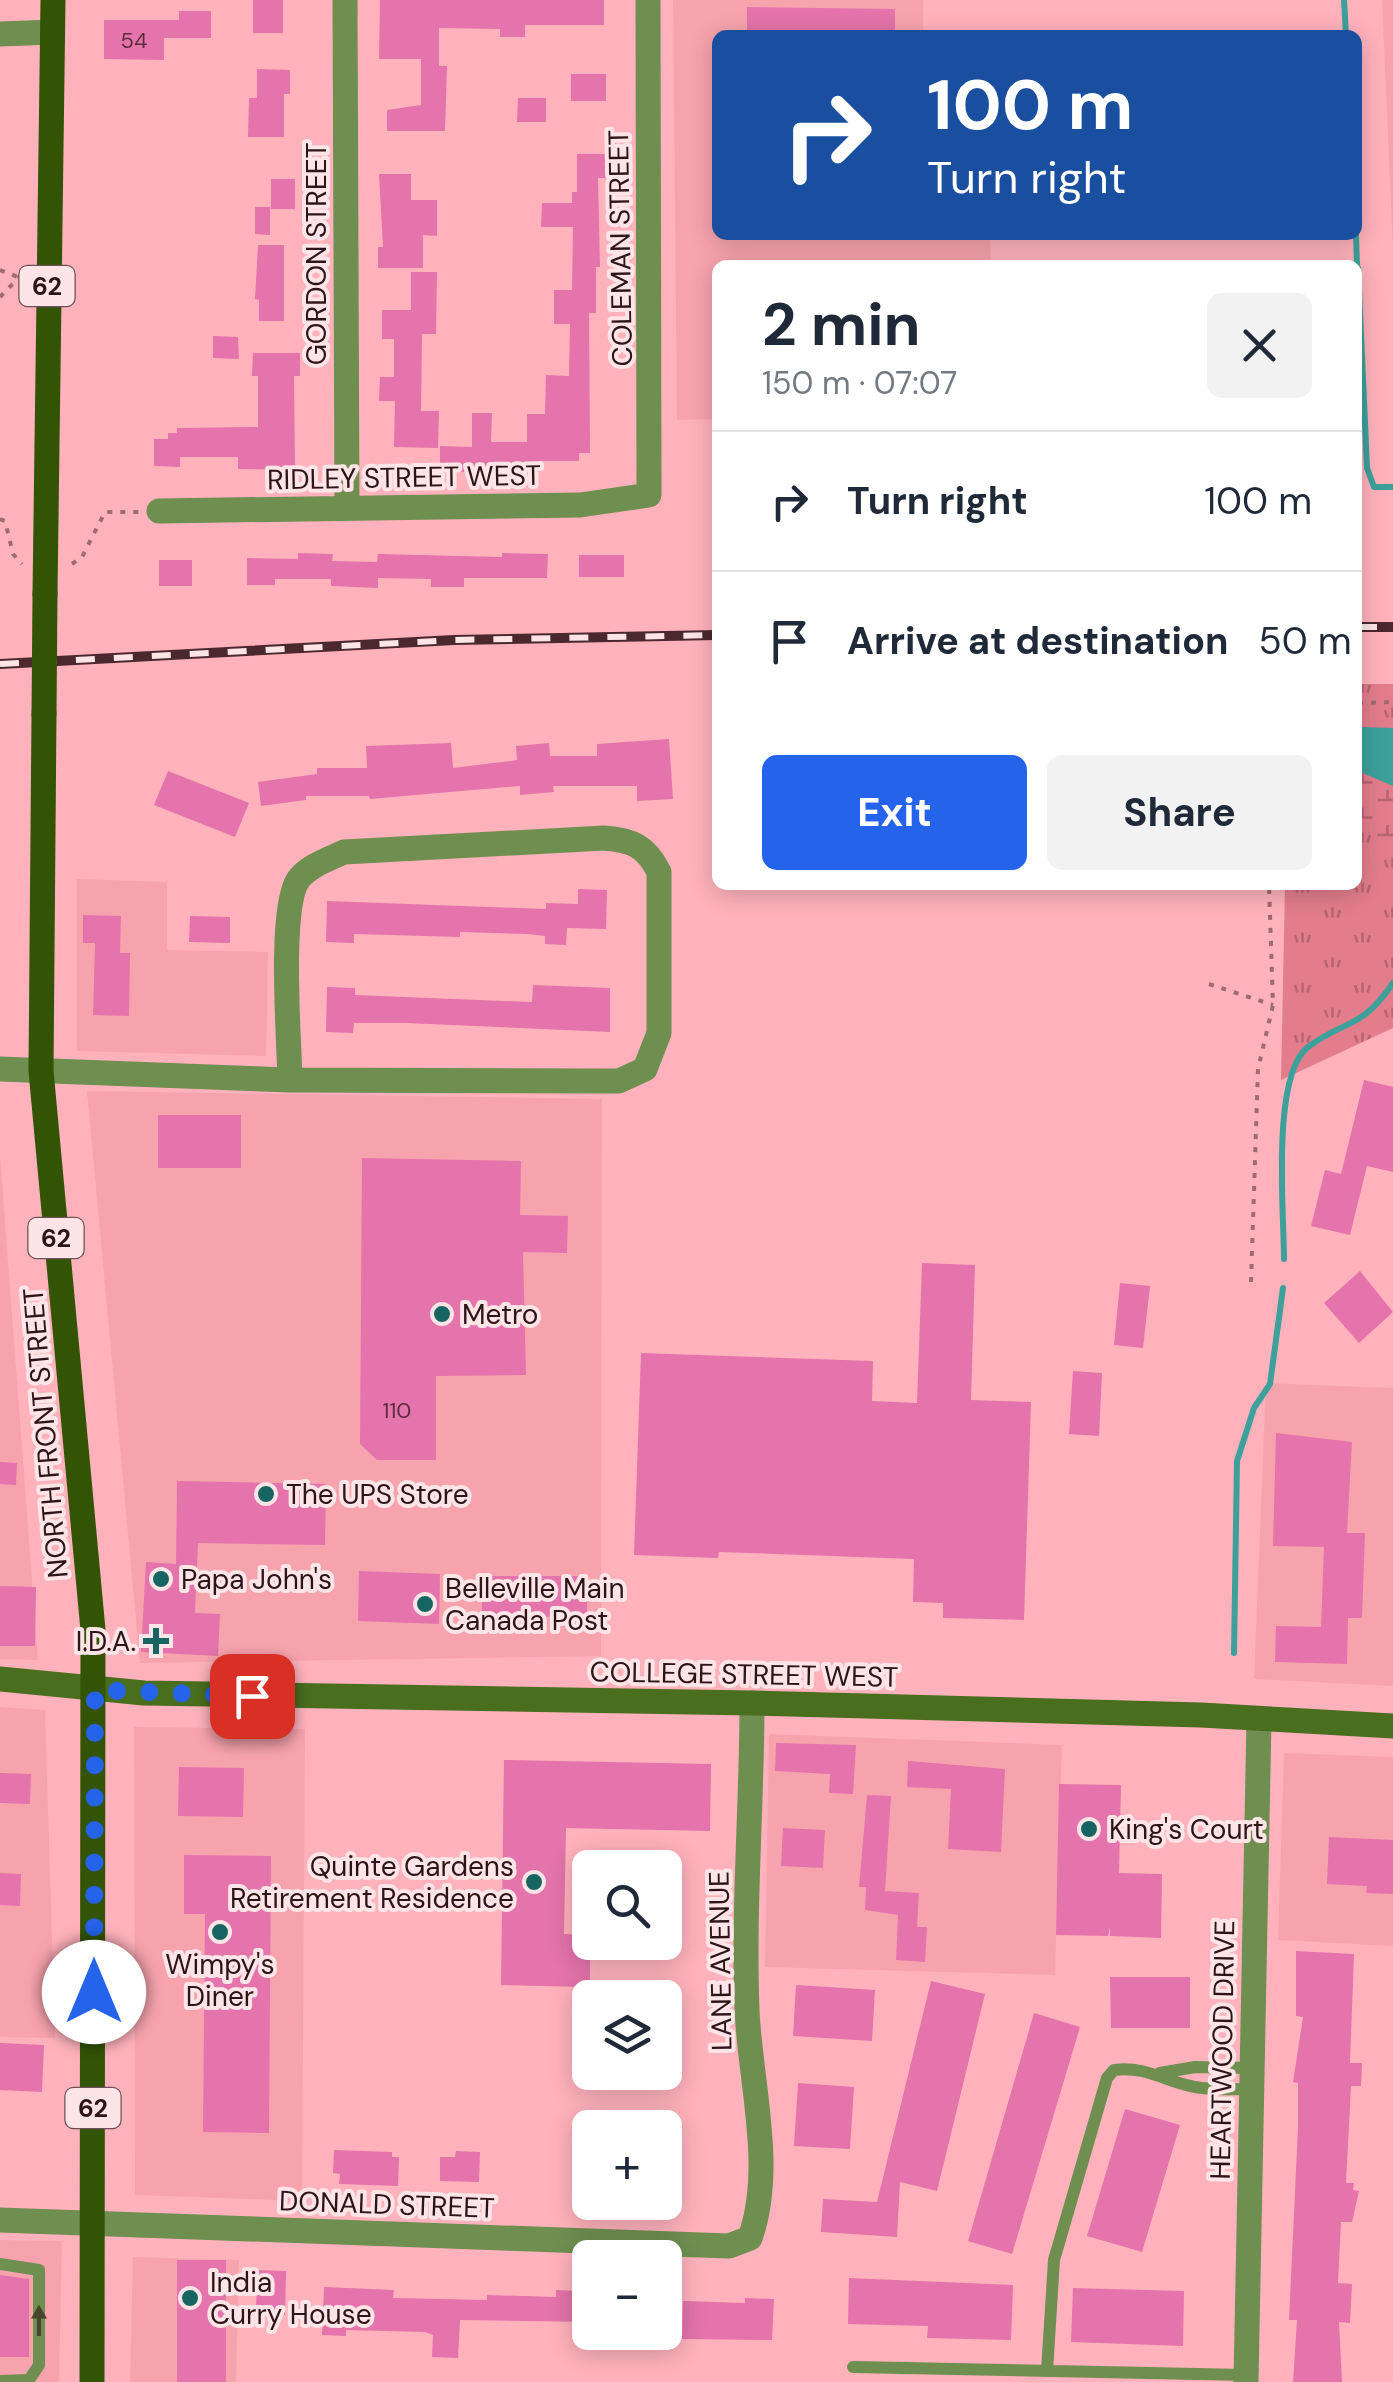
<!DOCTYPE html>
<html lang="en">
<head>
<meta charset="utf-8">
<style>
  :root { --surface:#fff; --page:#f2f2f3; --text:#1f2937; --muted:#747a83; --line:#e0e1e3; --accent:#2563eb }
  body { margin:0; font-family:"DM Sans",sans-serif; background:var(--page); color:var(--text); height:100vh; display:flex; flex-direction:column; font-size:38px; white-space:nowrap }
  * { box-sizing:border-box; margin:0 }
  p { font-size:32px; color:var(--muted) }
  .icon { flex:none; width:55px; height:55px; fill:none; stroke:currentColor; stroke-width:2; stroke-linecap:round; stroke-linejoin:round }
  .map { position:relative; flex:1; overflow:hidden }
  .side { position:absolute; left:712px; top:260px; width:650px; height:630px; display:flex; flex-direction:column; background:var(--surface); border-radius:15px; box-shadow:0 5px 25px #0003 }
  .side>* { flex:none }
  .top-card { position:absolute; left:712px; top:30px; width:650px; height:210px; border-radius:15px; box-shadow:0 5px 25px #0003; background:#1a4fa0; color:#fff; overflow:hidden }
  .buttons { position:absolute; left:572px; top:1850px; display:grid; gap:20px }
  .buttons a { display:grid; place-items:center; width:110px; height:110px; border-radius:15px; background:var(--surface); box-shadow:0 5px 25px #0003; font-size:50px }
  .pin { position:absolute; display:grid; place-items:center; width:85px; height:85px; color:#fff; margin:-42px; border-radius:20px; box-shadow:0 5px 15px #0006 }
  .me { position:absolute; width:110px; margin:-55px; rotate:0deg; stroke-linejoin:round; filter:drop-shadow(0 0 8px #0008) }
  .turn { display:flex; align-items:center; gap:35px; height:210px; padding:0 50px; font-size:45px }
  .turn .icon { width:130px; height:130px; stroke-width:2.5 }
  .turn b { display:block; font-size:70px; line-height:85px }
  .round { display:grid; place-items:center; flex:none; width:105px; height:105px; border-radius:15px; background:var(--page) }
  .headline { display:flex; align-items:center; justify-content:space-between; height:170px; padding:0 50px }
  h1 { font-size:60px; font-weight:700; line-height:75px }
  .primary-button { display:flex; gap:20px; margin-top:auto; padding:20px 50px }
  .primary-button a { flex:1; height:115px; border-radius:15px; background:var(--accent); color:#fff; font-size:40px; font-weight:700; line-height:115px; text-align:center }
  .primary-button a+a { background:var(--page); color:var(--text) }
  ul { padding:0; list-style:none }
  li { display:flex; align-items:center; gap:30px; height:140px; padding:0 50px; border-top:2px solid var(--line) }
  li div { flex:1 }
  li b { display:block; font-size:38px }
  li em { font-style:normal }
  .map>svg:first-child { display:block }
</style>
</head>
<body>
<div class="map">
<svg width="1393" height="2382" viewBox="0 0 1393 2382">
  <defs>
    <pattern id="grass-tufts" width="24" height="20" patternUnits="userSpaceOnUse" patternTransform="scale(2.5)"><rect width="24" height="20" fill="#e37d8c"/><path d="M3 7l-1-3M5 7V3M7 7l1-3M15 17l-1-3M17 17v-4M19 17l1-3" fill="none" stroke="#b86571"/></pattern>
    <pattern id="wetland-marsh" width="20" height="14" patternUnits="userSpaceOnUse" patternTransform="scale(2.5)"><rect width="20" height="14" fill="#e37d8c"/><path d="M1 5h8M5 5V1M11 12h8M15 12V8" fill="none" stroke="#b86571"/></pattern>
  </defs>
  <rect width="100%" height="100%" fill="#ffb2bc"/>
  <path fill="#f7a3ae" d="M673,0H923V35H718V235H990L991,265H718L717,419L677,420Z
    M1382,0H1393V250Z
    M77,879L167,882V950L268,952L266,1056L77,1051Z
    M87,1091L602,1099L601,1656L140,1663Z
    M0,1155L38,1660L0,1659Z
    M1266,1383L1393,1388V1686L1254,1679Z
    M0,1707L45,1710L55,2038L0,2037Z
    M134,1727L305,1729L302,2201L135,2195Z
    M769,1734L1062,1745L1055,1975L765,1967Z
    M1284,1753L1393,1757V1946L1278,1940Z
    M0,2240L62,2241L59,2382H0Z
    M133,2257L239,2260L236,2382H130Z"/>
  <path fill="url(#grass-tufts)" d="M1358,684H1393V1028L1281,1080L1285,885H1358Z"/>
  <path fill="url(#wetland-marsh)" d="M1358,771L1393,786V845L1358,830Z"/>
  <path fill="#3da09b" d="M1362,727L1393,728V786L1358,771Z"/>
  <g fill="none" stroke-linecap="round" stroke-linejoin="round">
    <path stroke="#3da09b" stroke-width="6" d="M1344,0L1346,35
      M1356,235L1357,265
      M1358,268L1367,468L1374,487H1393
      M1284,1259C1284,1214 1271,1075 1308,1047C1346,1019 1361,1030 1393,983
      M1234,1653L1237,1461L1254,1408L1270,1384L1283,1288"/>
  </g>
  <path fill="#e474ab" d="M253,0H283V33H253Z
    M380,0H604V25H525V37H500V29L439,28V66H447L445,131H387V110L421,105V59H379Z
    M747,7L895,9V35H747Z
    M179,11H211V38H164V60L104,59V20H179Z
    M257,69L290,70V94H284V137H248L249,98H257Z
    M571,74H606V101H571Z
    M518,98H546V122H517Z
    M577,154H606V178H598L600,267H596V313H589L590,453H579V461H540L539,472H440V446L472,447V413H492L491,442H527V414H545L546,375L569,376L570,324H554V290H572L573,227H541L542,203H572V192H577Z
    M379,174H411V200H437V236L423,235V268H378V247H383Z
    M271,179H295V209H271Z
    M255,207H270V235L255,234Z
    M258,245H284V321H259V300L255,299Z
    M411,272H437L436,334H422L421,411H439L438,448L394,447L395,401H379L380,377H394V339H382V310H411Z
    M213,336L238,337L239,359L213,358Z
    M253,353H300V376H294L295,470L238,469V457H180V467L154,466V439H168V433H177V428L258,427V376H252Z
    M298,553L333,554L332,561L377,562L378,554L502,557V553L548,554L547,578H464V587H431V579L378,578V588L331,586V579H275V585H247V558L298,559Z
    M579,555H624V577H579Z
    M159,560H192V586H159Z
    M669,739L673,799L637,801V786H553L554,792L520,795V786L370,799L369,796H306V800L261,806L258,782L317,774V768H367L366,746L451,743L453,768L517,760L516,746L549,743L550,756H597V744Z
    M168,771L249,803L235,837L154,805Z
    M578,889L607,890L606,929L567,928L566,945L545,944V936L528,934L460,932V937L354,934V943L326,942L327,901L546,909V903L578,904Z
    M83,915L121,916L120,953H130L129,1016L93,1015L95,943H83Z
    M190,916L230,917V943L189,942Z
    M533,985L610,988V1032L406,1023H354L353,1033L326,1032L327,987L355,988V995L532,1002Z
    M1364,1080L1393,1087V1172L1367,1166L1350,1235L1311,1226L1325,1170L1341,1174Z
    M158,1115H241V1168H158Z
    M362,1158L521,1161L520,1215L568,1216L567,1253L523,1252L526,1375L436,1376V1460H377L360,1444Z
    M922,1263L975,1265L971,1400L1031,1402L1024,1620L943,1618V1603L913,1602L914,1559L719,1552L718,1558L634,1555L641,1353L873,1361L872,1401L917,1403Z
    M1360,1271L1393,1312L1359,1343L1324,1303Z
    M1120,1283L1150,1286L1143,1348L1114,1345Z
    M1073,1371L1102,1373L1099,1436L1069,1434Z
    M1276,1433L1352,1442L1347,1533H1365L1362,1618H1348L1347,1664L1275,1662L1276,1626L1321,1627L1324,1547L1273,1546Z
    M0,1462L17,1463L16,1485L0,1484Z
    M177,1481L326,1484L325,1545L198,1543L195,1613L220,1614L218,1656L141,1652L146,1562L176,1564Z
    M359,1571L440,1574L439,1624L358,1621Z
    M482,1576H587V1617L482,1616Z
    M0,1586L36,1587L35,1646H0Z
    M776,1743L856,1745L853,1794L829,1793L830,1774L775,1771Z
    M504,1760L711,1764L710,1831L566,1828L564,1934L590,1935V1987L501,1985Z
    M908,1761L1005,1769L1001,1852L948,1849L951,1789L907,1787Z
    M179,1767L244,1768L243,1817L178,1816Z
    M0,1773L31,1774L30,1804L0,1803Z
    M1059,1784L1121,1785L1119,1873L1162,1874L1161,1938L1110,1936V1927L1108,1936L1056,1935Z
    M867,1795L891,1796L885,1891L919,1893L917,1927H927L925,1962L896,1960L898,1915L865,1910L866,1887H859Z
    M783,1828L825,1830L823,1868L781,1866Z
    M1329,1837L1393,1840V1894L1366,1893L1367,1886L1327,1884Z
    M184,1855L271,1856L269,2133L203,2132L205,1914H184Z
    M0,1873L21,1874L20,1906L0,1905Z
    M1296,1951L1354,1954L1350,2063H1362L1361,2086H1351L1346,2183H1354L1353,2190L1359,2191L1352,2222H1341L1338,2283L1352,2284L1350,2323L1339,2322L1342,2382H1293L1297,2320H1289L1298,2128V2083L1293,2082L1303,2017L1296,2016Z
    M1110,1977H1190V2028H1111Z
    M931,1981L985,1994L937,2191L900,2182L897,2237L821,2232L823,2199L877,2202Z
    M796,1985L875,1990L872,2041L793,2036Z
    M1034,2013L1080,2027L1012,2254L968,2241Z
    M0,2043L44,2045L42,2092L0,2090Z
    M798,2083L854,2087L850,2149L794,2146Z
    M1125,2109L1180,2125L1142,2252L1087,2236Z
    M334,2150L392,2152V2157H399L398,2186L339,2184L340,2174L333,2173Z
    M456,2151L480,2152L479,2182L440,2181V2157H455Z
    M177,2260H226V2382H177Z
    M257,2270L286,2271L285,2315L256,2314Z
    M0,2275L29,2279V2357H0Z
    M849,2278L1013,2285L1011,2340L927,2338L928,2326L848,2324Z
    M324,2287L394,2290L393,2298L487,2300V2295L556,2297V2290L580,2291V2296L590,2297V2322L460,2320L458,2358L432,2357L433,2335L425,2332L346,2330V2336L322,2335Z
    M1073,2288L1184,2291L1183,2346L1071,2342Z
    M745,2298L774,2299L772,2340L682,2339L683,2301L745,2303Z"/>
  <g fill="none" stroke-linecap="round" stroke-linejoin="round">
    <path stroke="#a06a72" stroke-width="4" stroke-dasharray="5 8" stroke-linecap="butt" d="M0,270L18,277
      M0,297L27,269
      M0,519L5,521L13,554L22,564
      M72,564L82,557L105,512H140
      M1358,703L1393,702
      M1209,984L1273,1005
      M1251,1282L1258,1069L1273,1005L1269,885"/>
    <path stroke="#6f8f51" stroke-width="12" d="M1160,2073L1195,2067L1252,2068
      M0,2264L39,2270V2365L29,2380L0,2381
      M853,2367L1246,2375
      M1047,2371L1054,2260L1107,2078L1114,2070C1148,2065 1170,2085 1202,2088C1218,2090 1235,2089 1252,2089"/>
    <path stroke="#6f8f51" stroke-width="25" d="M345,0L347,507
      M0,34L52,32
      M159,511L580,505L649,495L648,0
      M0,1069L290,1080L619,1081L645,1069L659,1033V872C646,846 632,840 604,838L344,852C329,859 308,866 298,880C279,909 289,1039 290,1080
      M0,2220L729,2246L750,2238C775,2168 750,2082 747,2010C743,1908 752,1805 752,1703
      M1246,2382L1259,1719"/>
    <path stroke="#496e1e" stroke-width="25" d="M0,1679L144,1693L752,1703L1201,1715L1393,1726"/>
    <path stroke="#335404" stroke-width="25" d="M45,594L53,0
      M44,714L41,1071L93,1630L92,2382"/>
    <defs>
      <path id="rail" d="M1358,627H1393
        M0,664L454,640L718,635"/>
    </defs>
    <use href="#rail" stroke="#4a282e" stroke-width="10"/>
    <use href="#rail" stroke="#fde4e6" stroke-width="6" stroke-dasharray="19" stroke-linecap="butt"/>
    <path stroke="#335404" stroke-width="25" d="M44,714L45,594"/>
  </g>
  <defs><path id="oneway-solid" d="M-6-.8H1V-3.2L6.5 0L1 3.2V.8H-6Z" transform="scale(2.5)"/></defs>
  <use fill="#48452f" href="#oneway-solid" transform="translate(39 2321) rotate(-90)"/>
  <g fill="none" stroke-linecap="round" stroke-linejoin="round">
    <path stroke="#2563eb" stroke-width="18" stroke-dasharray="0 32.4" d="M94,1992L95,1690L252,1696"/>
  </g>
  <g fill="#176562" stroke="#fde4e6" stroke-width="4">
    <circle cx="442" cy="1314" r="10"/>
    <circle cx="266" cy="1494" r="10"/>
    <circle cx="161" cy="1579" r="10"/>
    <circle cx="425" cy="1604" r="10"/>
    <path d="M151 1626h10v10h10v10h-10v10h-10v-10h-10v-10h10z"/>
    <circle cx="1089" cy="1829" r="10"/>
    <circle cx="534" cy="1882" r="10"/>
    <circle cx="220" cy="1932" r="10"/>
    <circle cx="190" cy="2298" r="10"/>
  </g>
  <g text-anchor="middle" stroke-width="8" stroke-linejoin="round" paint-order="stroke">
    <g font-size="22" fill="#5c2b3d">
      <text x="134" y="48">54</text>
      <text x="397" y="1418">110</text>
    </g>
    <g fill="#fde4e6" stroke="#6c5256" stroke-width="2.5">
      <rect x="19.5" y="266" width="55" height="40" rx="8"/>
      <rect x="28.5" y="1218" width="55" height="40" rx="8"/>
      <rect x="65.5" y="2088" width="55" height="40" rx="8"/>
    </g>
    <g font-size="25" font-weight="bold" fill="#2e1318">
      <text x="47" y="295">62</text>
      <text x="56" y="1247">62</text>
      <text x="93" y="2117">62</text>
    </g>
    <g font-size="28" fill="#2e1318" stroke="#fde4e6">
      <text transform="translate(620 248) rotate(-91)" y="10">COLEMAN STREET</text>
      <text transform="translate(316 254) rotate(-90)" y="10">GORDON STREET</text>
      <text transform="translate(404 477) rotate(-1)" y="10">RIDLEY STREET WEST</text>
      <text transform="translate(45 1433) rotate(-95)" y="10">NORTH FRONT STREET</text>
      <text transform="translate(744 1674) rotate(1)" y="10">COLLEGE STREET WEST</text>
      <text transform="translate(720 1961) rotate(-91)" y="10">LANE AVENUE</text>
      <text transform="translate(1222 2050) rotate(-89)" y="10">HEARTWOOD DRIVE</text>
      <text transform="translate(387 2204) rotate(2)" y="10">DONALD STREET</text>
    </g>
    <g font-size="28" fill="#2e1318" stroke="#fde4e6" text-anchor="start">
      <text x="462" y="1324">Metro</text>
      <text x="286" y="1504">The UPS Store</text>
      <text x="181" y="1589">Papa John's</text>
      <text x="445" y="1598">Belleville Main<tspan x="445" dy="32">Canada Post</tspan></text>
      <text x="136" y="1651" text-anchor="end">I.D.A.</text>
      <text x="1109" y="1839">King's Court</text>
      <text x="514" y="1876" text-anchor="end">Quinte Gardens<tspan x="514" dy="32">Retirement Residence</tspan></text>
      <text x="220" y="1974" text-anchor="middle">Wimpy's<tspan x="220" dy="32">Diner</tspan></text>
      <text x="210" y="2292">India<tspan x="210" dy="32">Curry House</tspan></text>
    </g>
  </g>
</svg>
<div class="buttons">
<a><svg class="icon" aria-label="search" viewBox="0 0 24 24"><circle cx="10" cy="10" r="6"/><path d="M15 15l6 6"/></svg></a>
<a><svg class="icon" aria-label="layers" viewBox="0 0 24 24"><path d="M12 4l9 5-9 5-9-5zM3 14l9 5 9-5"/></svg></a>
<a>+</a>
<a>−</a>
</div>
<div class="pin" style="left:252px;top:1696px;background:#d93025"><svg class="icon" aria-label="arrive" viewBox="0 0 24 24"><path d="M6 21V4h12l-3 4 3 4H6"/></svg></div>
<svg class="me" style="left:94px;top:1992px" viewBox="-20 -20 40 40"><circle r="19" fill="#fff"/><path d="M0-13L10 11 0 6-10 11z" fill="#2563eb"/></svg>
<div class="top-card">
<div class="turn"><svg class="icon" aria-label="right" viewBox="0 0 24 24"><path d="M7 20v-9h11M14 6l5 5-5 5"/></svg><div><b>100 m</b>Turn right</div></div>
</div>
<section class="side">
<div class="headline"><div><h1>2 min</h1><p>150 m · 07:07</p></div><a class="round"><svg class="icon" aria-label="close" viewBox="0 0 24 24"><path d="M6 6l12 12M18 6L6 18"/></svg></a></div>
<ul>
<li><svg class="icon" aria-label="right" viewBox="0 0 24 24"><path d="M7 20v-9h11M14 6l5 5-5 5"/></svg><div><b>Turn right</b></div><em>100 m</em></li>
<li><svg class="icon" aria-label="arrive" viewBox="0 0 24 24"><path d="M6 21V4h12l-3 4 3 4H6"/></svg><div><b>Arrive at destination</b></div><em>50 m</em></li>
</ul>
<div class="primary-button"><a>Exit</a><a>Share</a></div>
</section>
</div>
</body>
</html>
